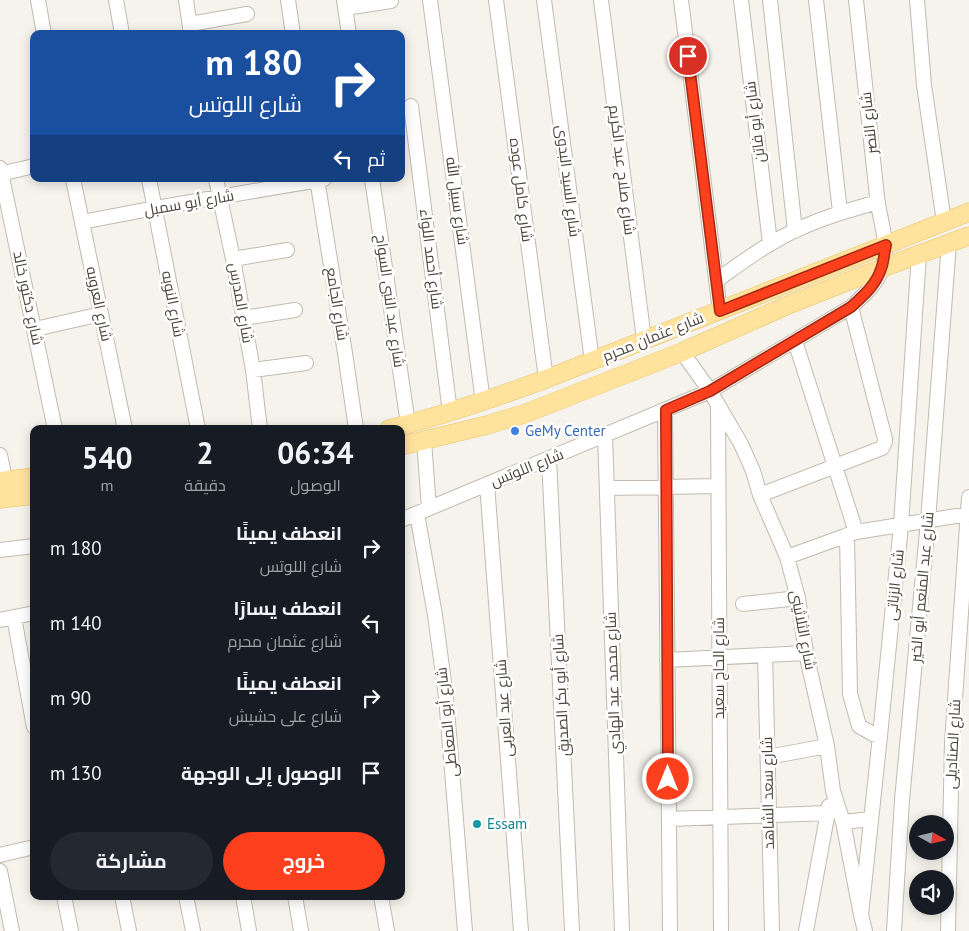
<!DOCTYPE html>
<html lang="ar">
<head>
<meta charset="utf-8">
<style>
  :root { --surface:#171b24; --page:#242831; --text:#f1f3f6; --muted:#9ea1a6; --accent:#fc3f1d }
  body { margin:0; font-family:"PT Sans",Cairo,sans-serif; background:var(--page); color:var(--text); direction:rtl; height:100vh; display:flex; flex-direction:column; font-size:19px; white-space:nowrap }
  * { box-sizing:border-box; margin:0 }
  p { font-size:16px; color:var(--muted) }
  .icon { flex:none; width:28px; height:28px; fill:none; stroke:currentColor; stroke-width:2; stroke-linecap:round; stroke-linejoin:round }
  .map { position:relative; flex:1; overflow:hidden; direction:ltr }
  .drawer { position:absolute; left:30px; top:425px; width:375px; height:475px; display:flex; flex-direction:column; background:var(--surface); border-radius:10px; box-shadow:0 2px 12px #0003; direction:rtl }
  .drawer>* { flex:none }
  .hud { position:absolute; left:30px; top:30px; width:375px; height:152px; border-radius:10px; box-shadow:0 2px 12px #0003; direction:rtl; background:#1a4fa0; color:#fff; overflow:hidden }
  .needle { width:32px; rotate:98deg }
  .fabs { position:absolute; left:909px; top:815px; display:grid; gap:10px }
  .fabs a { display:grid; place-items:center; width:45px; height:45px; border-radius:50%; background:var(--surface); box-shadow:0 2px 12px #0003; font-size:25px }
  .pin { position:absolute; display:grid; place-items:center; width:42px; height:42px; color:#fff; margin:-21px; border:2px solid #fff; border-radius:50%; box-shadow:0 1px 5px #0007 }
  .me { position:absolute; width:55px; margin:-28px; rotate:0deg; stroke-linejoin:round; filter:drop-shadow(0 0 4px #0008) }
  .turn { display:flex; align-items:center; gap:18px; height:105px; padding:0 20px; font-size:22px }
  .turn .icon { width:65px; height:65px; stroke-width:2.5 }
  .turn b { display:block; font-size:35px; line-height:42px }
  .then { display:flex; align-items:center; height:48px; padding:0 20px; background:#0003; gap:10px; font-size:19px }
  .eta { display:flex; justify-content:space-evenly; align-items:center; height:85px; text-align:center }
  .eta b { font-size:30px; font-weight:700; line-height:35px }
  .cta { display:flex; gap:10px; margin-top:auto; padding:10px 20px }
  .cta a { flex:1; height:58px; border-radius:30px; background:var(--accent); color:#fff; font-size:20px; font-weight:700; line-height:58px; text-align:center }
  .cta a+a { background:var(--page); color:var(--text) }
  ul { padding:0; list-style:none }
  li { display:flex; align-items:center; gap:15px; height:75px; padding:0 20px }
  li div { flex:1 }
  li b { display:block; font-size:19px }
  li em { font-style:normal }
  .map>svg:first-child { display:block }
</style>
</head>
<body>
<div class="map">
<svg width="969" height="931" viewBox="0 0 969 931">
  <rect width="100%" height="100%" fill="#f6f3ec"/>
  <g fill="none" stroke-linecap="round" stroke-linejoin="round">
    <defs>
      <path id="minor" d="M38,0L44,34
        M116,0L122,34
        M186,0L191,34
        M288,0L293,34
        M344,0L349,34
        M430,0L483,402
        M496,0L546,379
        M544,0L592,361
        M601,0L644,340
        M681,0L720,311
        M741,0L770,243
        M770,0L795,231
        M816,0L840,212
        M917,0L924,85L944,222
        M345,8L391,1
        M190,24L247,14
        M411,106L450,412
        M0,168L55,429
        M0,174L34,166
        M73,179L125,429
        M149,179L198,429
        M216,179L233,259L253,370L260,429
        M317,179L345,353L356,429
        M372,179L408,424
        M82,222L155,208L324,179
        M233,259L287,250
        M716,281C734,268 751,255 770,244C802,224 841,212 878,202
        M243,318L295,310
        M35,329L101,314
        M795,341L856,532
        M682,352L710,391L741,444L753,471L760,495L787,557L798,598L806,653L827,746L833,791L843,822L861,915L865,931
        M253,370L306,363
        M718,405L721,931
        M665,410L670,931
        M605,435L622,931
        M424,441L429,508
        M0,455L7,489
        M549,459L572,931
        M487,484L521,931
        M607,488L718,486
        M760,495L882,448L885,442V439L851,307
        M417,514L435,615L446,697L465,931
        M401,520L710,391L851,307C863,296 876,285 882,269C890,244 880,222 877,197C870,132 863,66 856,0
        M847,535L850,694L859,726L873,734L880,736
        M0,550L34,546
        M787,557L856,532L969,514
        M743,604L798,598
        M14,617L34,727
        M0,620L34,613
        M765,655L772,931
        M667,660L806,653
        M768,757L827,746
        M669,819L827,813
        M843,822L871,819
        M0,855L34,847
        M0,871L12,931
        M64,896L71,931
        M122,896L129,931
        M186,896L193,931
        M243,896L249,931
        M295,896L301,931
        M381,896L387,931
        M861,915L880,736L901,525L919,254
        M806,931L829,806
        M894,931L902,800L928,521L949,243
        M948,931L952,743L969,497"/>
      <path id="major" d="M389,429C442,416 494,398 546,379L969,212
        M401,446L487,425L524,414L682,352L788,305L882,268L969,236
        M0,481L34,477
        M0,499L34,495"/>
    </defs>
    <use href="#minor" stroke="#c2bbae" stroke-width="16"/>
    <use href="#major" stroke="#e6c16a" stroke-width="19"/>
    <use href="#minor" stroke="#fff" stroke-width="14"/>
    <use href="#major" stroke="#ffe39c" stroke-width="18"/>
  </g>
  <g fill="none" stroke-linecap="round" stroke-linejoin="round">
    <defs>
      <path id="route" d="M668,779L666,410L710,391L851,307C863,296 876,285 881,269C884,262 884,253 886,245L720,311L688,56"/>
    </defs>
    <use href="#route" stroke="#a42913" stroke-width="12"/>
    <use href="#route" stroke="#fc3f1d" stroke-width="9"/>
  </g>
  <circle fill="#3f7fe0" stroke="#fff" stroke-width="2" cx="515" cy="431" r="5"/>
  <circle fill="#0f9aa8" stroke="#fff" stroke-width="2" cx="477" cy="824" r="5"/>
  <g text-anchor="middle" stroke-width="5" stroke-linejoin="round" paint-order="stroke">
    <g font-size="15" fill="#4b4439" stroke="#fff">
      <text transform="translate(755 122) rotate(-97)" y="5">شارع أبو فاتن</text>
      <text transform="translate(869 123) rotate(-96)" y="5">شارع النصر</text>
      <text transform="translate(622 170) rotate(83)" y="5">شارع صلاح عبد الكريم</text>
      <text transform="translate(568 181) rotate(83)" y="5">شارع السيد البدوى</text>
      <text transform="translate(521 190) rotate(83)" y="5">شارع كامل عوده</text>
      <text transform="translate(457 201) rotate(82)" y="5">شارع سبيل الله</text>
      <text transform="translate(189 203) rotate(-10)" y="5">شارع أبو سمبل</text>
      <text transform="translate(431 259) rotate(83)" y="5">شارع أحمد اللواء</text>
      <text transform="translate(28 298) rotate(78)" y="5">شارع دكتور خالد</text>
      <text transform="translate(390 301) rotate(82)" y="5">شارع عبد النبى السواح</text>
      <text transform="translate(241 303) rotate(80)" y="5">شارع المدرس</text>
      <text transform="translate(99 304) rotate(78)" y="5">شارع العروبه</text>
      <text transform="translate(173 304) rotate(79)" y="5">شارع النوبه</text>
      <text transform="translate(337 304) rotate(81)" y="5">شارع الجامع</text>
      <text transform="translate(653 337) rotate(-22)" y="5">شارع عثمان محرم</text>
      <text transform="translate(527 468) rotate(-22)" y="5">شارع اللوتس</text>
      <text transform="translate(895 585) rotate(-84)" y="5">شارع الزناتى</text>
      <text transform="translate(922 587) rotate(-85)" y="5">شارع عبد المنعم أبو الخير</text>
      <text transform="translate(803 630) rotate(79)" y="5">شارع الثلاثينى</text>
      <text transform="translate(719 668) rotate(-90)" y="5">شارع الحاج سعيد</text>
      <text transform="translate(613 683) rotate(-92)" y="5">شارع محمد عبد الهادي</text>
      <text transform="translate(561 695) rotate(-93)" y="5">شارع أبو بكر الصديق</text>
      <text transform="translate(504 708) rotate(-94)" y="5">شارع عيد العربى</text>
      <text transform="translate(447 722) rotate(-96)" y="5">شارع أبو المعاطى</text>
      <text transform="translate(953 744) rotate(-87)" y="5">شارع الصناديلى</text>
      <text transform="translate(768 793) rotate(-91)" y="5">شارع سعد الشاهد</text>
    </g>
    <g font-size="15" fill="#366cbe" stroke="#fff" text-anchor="start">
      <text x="525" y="436">GeMy Center</text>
    </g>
    <g font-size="15" fill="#0d838f" stroke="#fff" text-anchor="start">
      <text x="487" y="829">Essam</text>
    </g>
  </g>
</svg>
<div class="fabs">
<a><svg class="needle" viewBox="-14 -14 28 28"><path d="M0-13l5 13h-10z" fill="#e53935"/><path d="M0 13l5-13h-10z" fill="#9ea1a6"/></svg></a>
<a><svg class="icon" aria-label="sound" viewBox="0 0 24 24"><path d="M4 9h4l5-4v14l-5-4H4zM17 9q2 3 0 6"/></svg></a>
</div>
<div class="pin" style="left:688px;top:56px;background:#d93025"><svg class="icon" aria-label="arrive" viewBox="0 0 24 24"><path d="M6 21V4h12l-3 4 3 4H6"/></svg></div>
<svg class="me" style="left:668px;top:779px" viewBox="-20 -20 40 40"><circle r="17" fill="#fc3f1d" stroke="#fff" stroke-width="3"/><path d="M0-11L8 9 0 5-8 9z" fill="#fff"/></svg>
<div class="hud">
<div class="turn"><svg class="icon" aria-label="right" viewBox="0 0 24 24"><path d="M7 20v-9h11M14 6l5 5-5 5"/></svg><div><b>180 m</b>شارع اللوتس</div></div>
<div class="then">ثم<svg class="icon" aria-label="left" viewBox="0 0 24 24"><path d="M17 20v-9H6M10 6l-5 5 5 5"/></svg></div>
</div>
<section class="drawer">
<div class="eta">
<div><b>06:34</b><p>الوصول</p></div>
<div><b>2</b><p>دقيقة</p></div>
<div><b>540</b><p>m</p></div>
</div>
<ul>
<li><svg class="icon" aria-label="right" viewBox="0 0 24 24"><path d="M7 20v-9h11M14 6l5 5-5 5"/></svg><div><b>انعطف يمينًا</b><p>شارع اللوتس</p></div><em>180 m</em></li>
<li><svg class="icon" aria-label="left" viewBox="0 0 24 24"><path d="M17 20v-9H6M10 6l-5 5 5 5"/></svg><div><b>انعطف يسارًا</b><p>شارع عثمان محرم</p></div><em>140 m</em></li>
<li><svg class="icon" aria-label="right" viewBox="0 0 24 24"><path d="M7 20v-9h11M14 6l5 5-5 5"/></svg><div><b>انعطف يمينًا</b><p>شارع على حشيش</p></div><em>90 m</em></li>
<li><svg class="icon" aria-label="arrive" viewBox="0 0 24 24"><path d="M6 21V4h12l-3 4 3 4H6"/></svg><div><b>الوصول إلى الوجهة</b></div><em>130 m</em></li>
</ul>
<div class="cta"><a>خروج</a><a>مشاركة</a></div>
</section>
</div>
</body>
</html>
